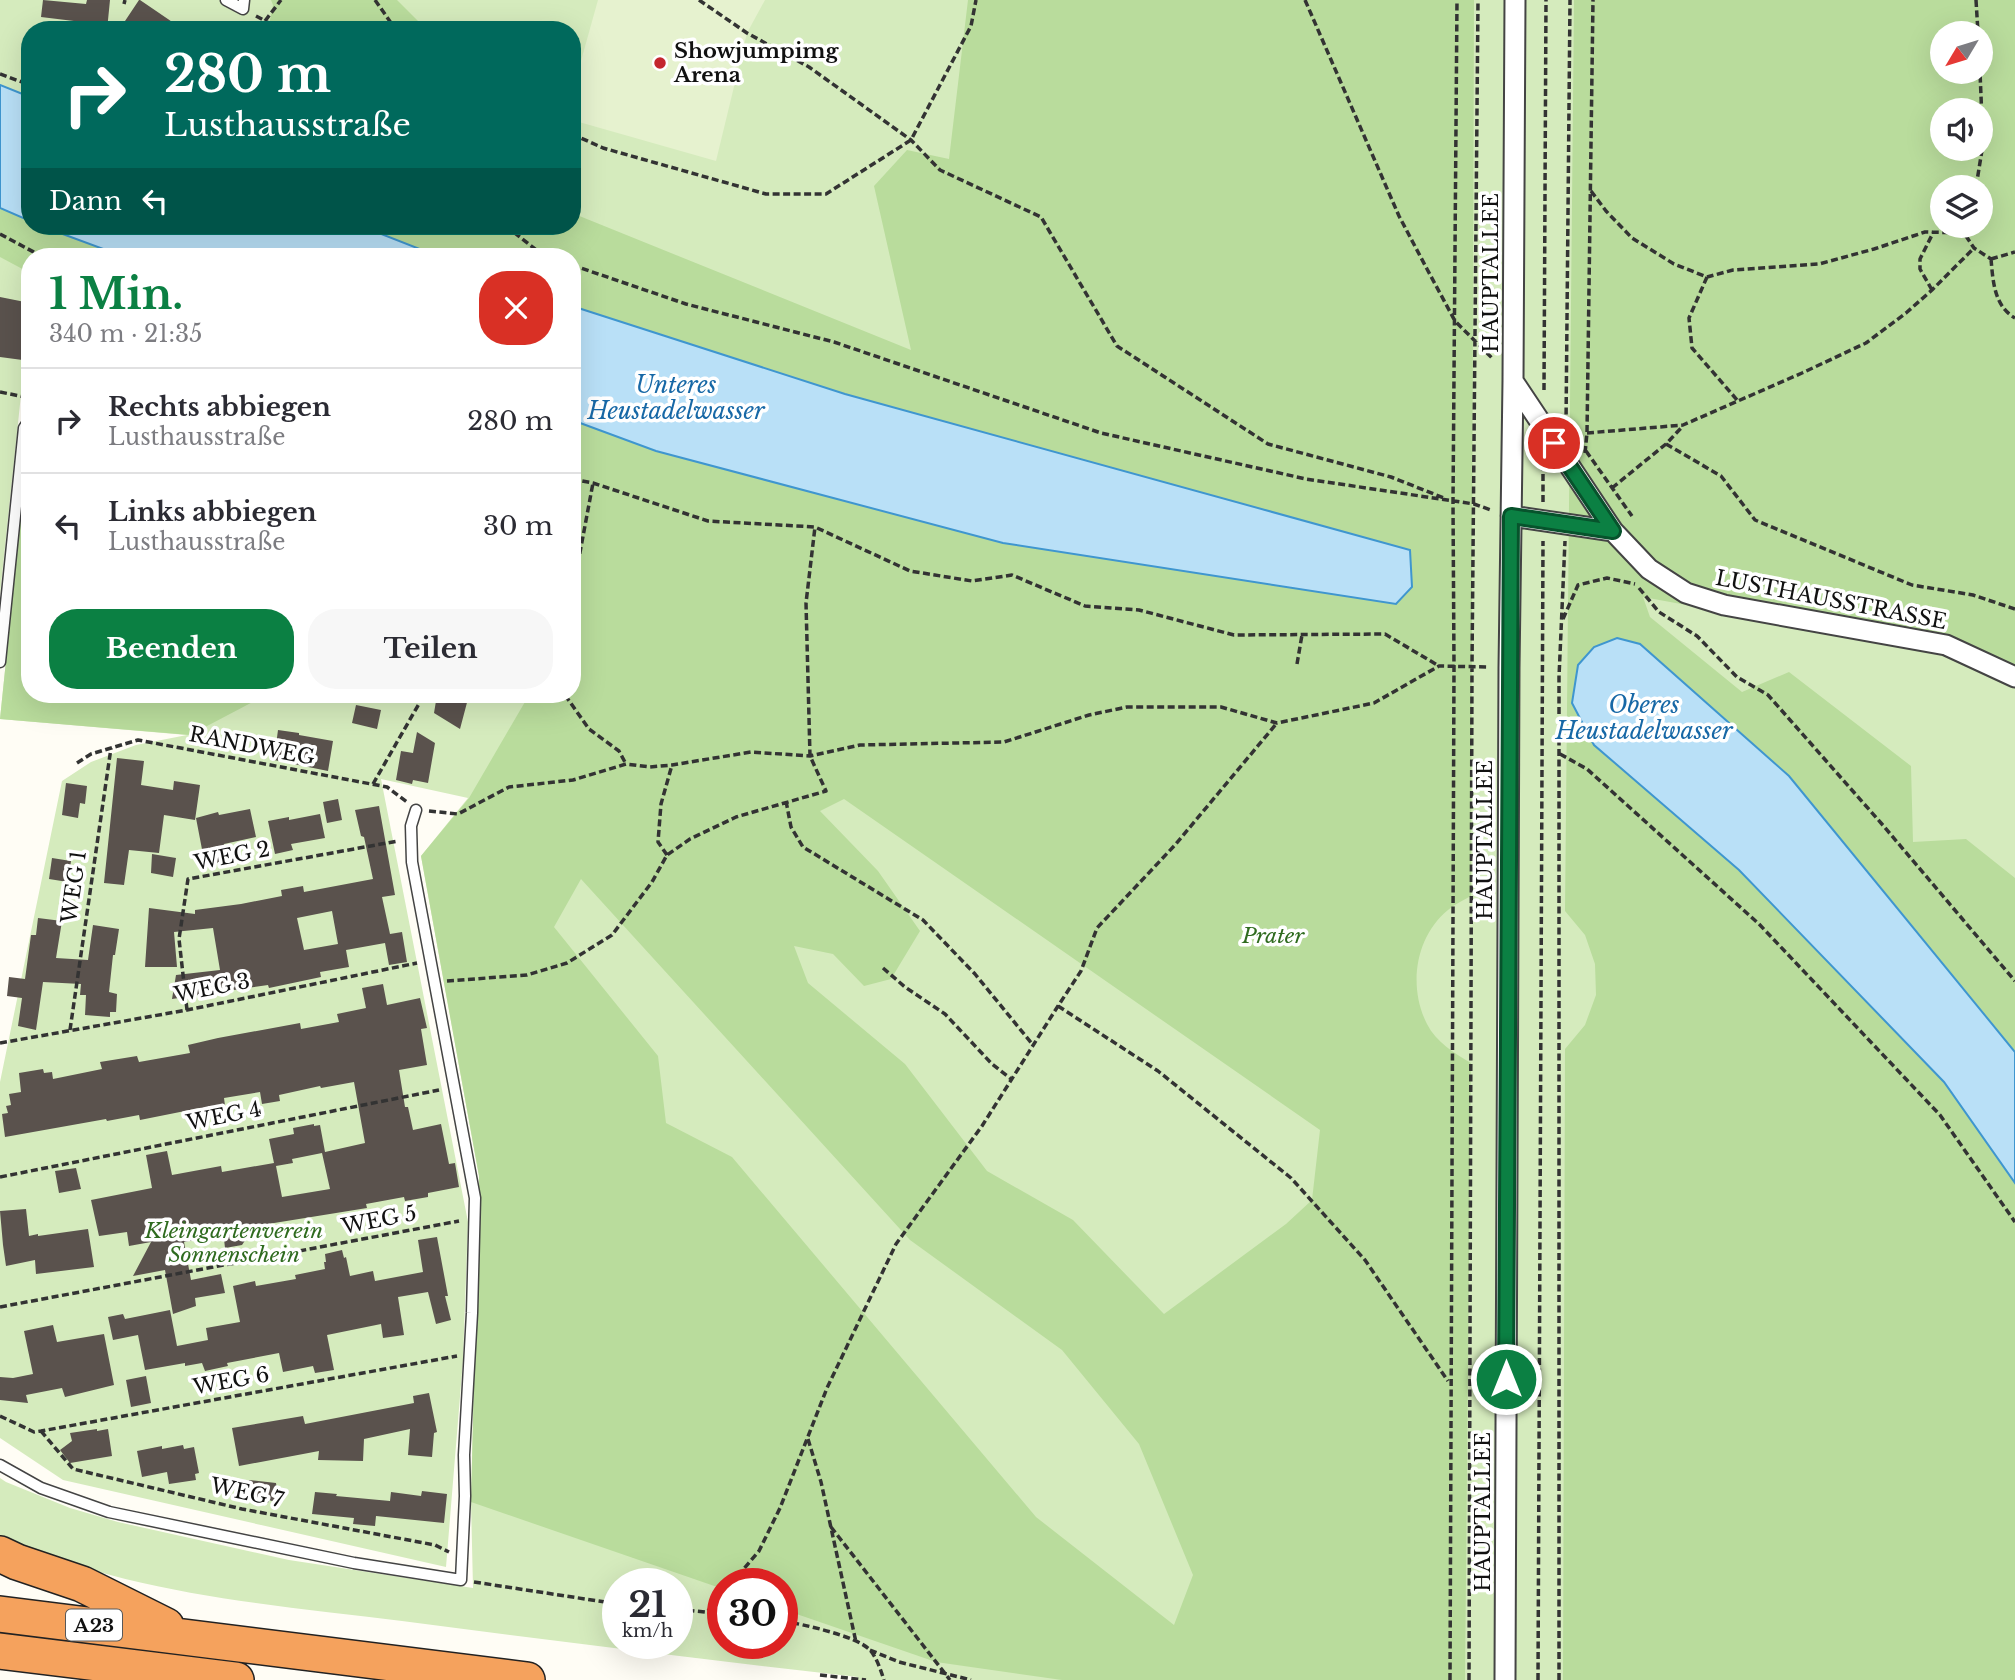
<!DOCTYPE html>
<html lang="de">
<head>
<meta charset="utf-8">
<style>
  :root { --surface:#fff; --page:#f7f7f7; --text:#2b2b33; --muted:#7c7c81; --line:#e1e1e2; --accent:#0b8043 }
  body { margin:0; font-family:"Libre Baskerville",serif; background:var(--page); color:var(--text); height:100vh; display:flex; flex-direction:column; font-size:26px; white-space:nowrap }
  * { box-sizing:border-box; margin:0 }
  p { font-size:23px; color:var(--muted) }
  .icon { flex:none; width:38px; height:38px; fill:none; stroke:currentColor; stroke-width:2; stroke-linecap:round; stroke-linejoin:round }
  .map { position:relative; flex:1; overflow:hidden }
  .sheet { position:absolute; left:21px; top:248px; width:560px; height:455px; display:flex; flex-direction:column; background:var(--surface); border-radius:28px; box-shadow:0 7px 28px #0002 }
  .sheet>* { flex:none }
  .banner { position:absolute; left:21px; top:21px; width:560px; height:214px; border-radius:28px; box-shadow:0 7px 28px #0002; background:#00695c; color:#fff; overflow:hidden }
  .needle { width:46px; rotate:232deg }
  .fabs { position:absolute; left:1930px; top:21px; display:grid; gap:14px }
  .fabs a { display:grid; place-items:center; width:63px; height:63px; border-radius:50%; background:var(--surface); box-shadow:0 7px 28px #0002; font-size:35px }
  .speed { position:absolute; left:602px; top:1568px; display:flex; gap:14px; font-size:35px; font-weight:700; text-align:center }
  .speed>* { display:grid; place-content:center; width:91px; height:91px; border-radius:50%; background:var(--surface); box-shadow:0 7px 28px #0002; line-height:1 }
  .speed small { font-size:18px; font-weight:400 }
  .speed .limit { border:10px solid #d22; background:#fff; color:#111 }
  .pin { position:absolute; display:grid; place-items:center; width:60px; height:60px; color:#fff; margin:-30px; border:4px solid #fff; border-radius:50%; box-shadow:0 2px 7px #0007 }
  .me { position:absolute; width:77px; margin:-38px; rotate:0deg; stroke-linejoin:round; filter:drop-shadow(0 0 5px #0008) }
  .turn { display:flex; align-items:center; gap:24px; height:147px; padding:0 28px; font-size:32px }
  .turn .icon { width:91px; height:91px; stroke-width:2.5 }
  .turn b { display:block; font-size:49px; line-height:60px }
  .then { display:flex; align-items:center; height:66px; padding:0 28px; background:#0003; gap:14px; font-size:26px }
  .round { display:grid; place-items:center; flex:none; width:74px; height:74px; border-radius:28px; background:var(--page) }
  .summary { display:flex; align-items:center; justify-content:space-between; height:119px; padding:0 28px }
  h1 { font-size:42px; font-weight:700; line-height:52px; color:var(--accent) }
  .cta { display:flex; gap:14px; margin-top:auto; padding:14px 28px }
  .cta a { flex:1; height:80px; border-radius:28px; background:var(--accent); color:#fff; font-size:28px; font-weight:700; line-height:80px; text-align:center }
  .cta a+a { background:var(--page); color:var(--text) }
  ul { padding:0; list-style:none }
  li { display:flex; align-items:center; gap:21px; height:105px; padding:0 28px; border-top:2px solid var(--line) }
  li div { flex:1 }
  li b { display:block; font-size:26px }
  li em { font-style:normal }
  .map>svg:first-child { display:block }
</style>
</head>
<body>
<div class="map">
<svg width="2015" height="1680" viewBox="0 0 2015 1680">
  <rect width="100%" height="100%" fill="#fffdf5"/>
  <path fill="#d5ebbd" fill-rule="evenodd" d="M0,0H2015V1680H858V1677C706,1660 554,1641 402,1621C266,1604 126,1594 0,1536V1478L6,1482L70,1508L118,1522L289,1560L473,1588L471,1502L479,1176L421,856L468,798L381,779L468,1222L463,1360L446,1567L63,1480L0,1438V1082L62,781L91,762L136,745L187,735L0,719L29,438L30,695H572V257H30V384L22,385L0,595ZM30,30H572V226H30ZM1942,33H1981V72H1942ZM1942,110H1981V149H1942ZM1942,187H1981V226H1942ZM618,1584H677V1643H618ZM723,1584H782V1643H723Z"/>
  <path fill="#b9dc9c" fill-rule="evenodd" d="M271,0H397L427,30H268L273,5Z
    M968,0H1474L1471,896C1464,900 1455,904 1448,910C1415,937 1408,987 1427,1024C1436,1042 1454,1053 1471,1063L1465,1680H1062L936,1662L782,1609V1584H723V1589L471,1502L479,1176L421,856L469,798L529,695H572V420L656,451L1003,543L1396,604L845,394L572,306V257H440L361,226H572V213L911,350L874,186L907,150L949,159ZM844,799L1320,1130L1312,1200L1286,1224L1164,1314L1073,1220L987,1171L905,1064L808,983L794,946L833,954L864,986L891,979L920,931L878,871L820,811ZM581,879L910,1240L1062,1350L1139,1444L1193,1575L1174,1625L1036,1517L732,1157L666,1123L658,1056L554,927Z
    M1574,0H2015V689L1990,672L1936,651L1643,597L1650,617L1742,692L1789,672L1911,766L1913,842L1966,839L2015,878V1052L1789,776L1594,745L1739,870L1944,1082L2015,1183V1680H1563L1565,1049L1585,1025L1596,995L1595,964L1585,935L1565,911ZM1942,33H1981V72H1942ZM1942,110H1981V149H1942ZM1942,187H1981V226H1942Z
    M0,208L30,221V226H41L125,257H30V273L0,257Z
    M29,438L30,695H266L190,735L0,719Z"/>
  <path fill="#e6f2cf" d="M598,0H765L747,33L716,161L572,120V93Z"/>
  <path fill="#b9e0f7" stroke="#3f96cf" stroke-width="2" d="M0,85L30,97V221L0,208Z
    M41,226H361L440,257H125Z
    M572,306L845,394L1410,550L1412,587L1396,604L1003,543L656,451L572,420Z
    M1617,638L1640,644L1789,776L2015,1052V1183L1944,1082L1739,870L1594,745L1572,703L1578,665L1594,647Z"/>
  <path fill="#5a524d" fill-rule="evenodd" d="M43,0L86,4L87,0H110L107,30L84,28V24L82,22L41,17Z
    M139,0H140L184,30H119Z
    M0,297L30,303V361L0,357Z
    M437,695H469L460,729L434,713Z
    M356,705L381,710L377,729L352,723Z
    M278,730L299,733V735L333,741L328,771L274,760Z
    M417,732L435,743L428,783L413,780L412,784L396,780L401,751L413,753Z
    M117,758L144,761L141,785L173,790L174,781L200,785L195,820L164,815L159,853L129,850L124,885L104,883Z
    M66,783L87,786L85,804L80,803L78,818L62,815Z
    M338,799L342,820L327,823L323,802Z
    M379,806L395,895L382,897L390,934L402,932L407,962L389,965L385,943L346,950L349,967L320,972L321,977L269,988L268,985L172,999L176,975L220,970L213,928L174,932L177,967H145L149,908L195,914V910L241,904L282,896L281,890L303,886L304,892L373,879L364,837L361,836L355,810ZM332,911L338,944L304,950L297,918Z
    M250,809L256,837L224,844L227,861L205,865L196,818L218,812L219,815Z
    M320,814L325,838L291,844L293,850L275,854L268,821L289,817V820Z
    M152,854L176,858L173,877L151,873Z
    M52,858L71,861L68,882L49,879Z
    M38,918L62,921L56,958L88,960L93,925L119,929L115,955H113L109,992L117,994L116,1012H110V1017L85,1015L86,995H80L81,984L43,982L36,1030L18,1026L22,998L7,996L9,977L25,979L31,935H36Z
    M383,984L387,1005L420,998L427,1028L421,1029L427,1065L399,1070L405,1107H408L413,1130L441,1124L449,1164L455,1163L459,1187L428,1193V1197L405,1201L404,1197L366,1204L367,1208L243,1228L246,1239L242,1245L225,1248L224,1239L221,1240L220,1235L184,1242L191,1280L221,1274L225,1293L195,1298L196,1306L173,1314L165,1270L133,1276L151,1242L129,1246L127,1232L99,1236L91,1200L152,1188L146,1155L167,1151L172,1175L221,1166L222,1172L274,1163L269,1139L294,1134L293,1128L314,1124V1126L320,1125L325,1152L365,1143L354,1082L321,1088L320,1086L279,1095L280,1101L262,1104L260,1092L224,1098L226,1113L202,1118L200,1108L140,1120L139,1115L107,1121L106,1119L5,1137L2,1114L8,1113L6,1106L11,1105L9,1094L21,1092L19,1073L43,1069L44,1073L52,1072L53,1079L102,1069L100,1062L137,1056L139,1062L190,1053L188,1045L218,1038L300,1023L301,1029L339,1022L337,1014L366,1008L362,988ZM322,1153L330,1189L282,1197L276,1166L293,1163L292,1159Z
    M76,1168L81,1189L59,1193L55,1171Z
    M26,1209L29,1236L38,1234V1236L88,1229L94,1267L36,1274L35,1260L6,1266L3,1245L0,1211Z
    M437,1237L448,1296H445L451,1320L436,1324L428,1292L398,1297L404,1335L383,1338L381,1324L327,1335L334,1370L315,1373L313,1366L283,1372L279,1353L227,1363L228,1366L205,1371L202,1363L185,1366V1363L145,1370L138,1335L113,1340L108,1317L123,1314L125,1319L170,1310L177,1346L208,1340L206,1328L240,1322L233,1286L255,1281L256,1286L296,1279L295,1275L325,1269L324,1262H326L325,1254L342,1250L344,1258L346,1257L350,1276L373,1271L375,1281L423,1272L418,1240Z
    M53,1325L57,1342L104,1334L114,1385L65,1397L62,1388L26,1395L28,1403L0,1400V1377L13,1378L33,1374L24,1331Z
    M146,1376L151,1403L131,1407L126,1380Z
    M429,1393L437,1432L434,1433L432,1457L408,1455L410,1429L364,1439L363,1461L318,1460L319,1451L239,1466L232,1428L303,1416L305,1424L414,1403L413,1396Z
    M97,1429V1431L108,1429L112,1456L70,1463L60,1450L72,1441L70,1433Z
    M183,1445L184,1449L194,1447L199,1473L195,1474L196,1480L169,1484L167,1472L142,1477L137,1451L162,1446V1449Z
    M249,1480L276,1483L277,1490L275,1502L269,1500L268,1503L252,1500V1497L246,1495Z
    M422,1491L447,1494L444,1523L376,1516L375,1526L353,1524L354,1518L312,1514L315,1492L337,1494L336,1496L390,1501L391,1492L421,1496Z"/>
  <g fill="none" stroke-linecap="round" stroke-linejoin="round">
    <defs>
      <path id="lane" d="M226,0L243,9L244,0
        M0,662L24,428L30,419
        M0,1465L41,1488L109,1512L354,1563L461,1580L465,1496L464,1455L472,1313L475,1198L412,862L411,826L416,810"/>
      <path id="street" d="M1513,381L1613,531L1649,569L1686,593L1724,605L1946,645L2015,677
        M1511,516L1613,531
        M1505,1680L1509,668L1513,381L1515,0"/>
      <path id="highway" d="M0,1554L17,1562L82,1584L166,1626
        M0,1614L527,1680
        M0,1651L236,1680"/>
    </defs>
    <use href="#lane" stroke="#444" stroke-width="13"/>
    <use href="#street" stroke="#444" stroke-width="23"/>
    <use href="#highway" stroke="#222" stroke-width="38"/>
    <path stroke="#333" stroke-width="3.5" stroke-dasharray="7 3.5" stroke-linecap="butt" d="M375,0L396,30
      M699,0L747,33L809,67L911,140L940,170L1041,217L1117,346L1268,444L1391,477L1444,498
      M1305,0L1399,216L1427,269L1455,321L1493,359
      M1976,0L1978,33
      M124,4L125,0
      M256,16L282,30
      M265,21L281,0
      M0,74L30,85
      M572,134L603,148L766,194H826L911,140L971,26L976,0
      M1976,187L1983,144L1980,72
      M1591,191L1606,211L1632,238L1674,264L1707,277L1733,270L1819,264L1874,249L1925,232L1964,233
      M506,226L544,256L549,257
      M1966,226L1964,233L1974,248L1991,259
      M0,234L43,257
      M1991,259C1993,281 1994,306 2015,318
      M1991,259L2015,252
      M572,265L686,304L834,342L1101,433L1306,479L1474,504L1491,510
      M1707,277L1689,318L1692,348L1738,401
      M1932,290L1920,269V259L1934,231
      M1544,390L1546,0
      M0,392L30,398
      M1566,425L1570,0
      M1587,433L1683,425L1802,373L1866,343L1906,313L1932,290L1974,248
      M1666,444L1721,476L1755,520L1912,585L1973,595L2015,609
      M1586,451L1632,516
      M1585,453L1587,433L1593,0
      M572,479L593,483L708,521L815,527L910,571L972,581L1012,575L1085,606L1139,610L1234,635L1385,634L1439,666
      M1612,488L1666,444L1682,427
      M1543,502V464
      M1639,588L1659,612L1697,636L1737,677L1768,695L1881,823L2015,981
      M572,595L593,483
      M1563,619L1578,585L1607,578L1635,584
      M1297,664L1302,635
      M565,695L589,729L619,751L626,764
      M1560,754L1587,769L1759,924L1940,1115L2015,1222
      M77,763L91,754L138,740L387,787L407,802
      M373,784L424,695
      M786,801L791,827L803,847L923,920L975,974L1033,1045
      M429,811L458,814L509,787L573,780L626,764L650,767L672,765L751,752L810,756L860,745L1004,742L1089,715L1127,707H1221L1277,723L1374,703L1439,666L1489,667
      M667,855L658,842L661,804L672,765
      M883,968L905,987L945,1014L992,1064L1011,1079
      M447,981L527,975L567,963L612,935L652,882L667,855L690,839L736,817L826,791L810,756L806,603L815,527
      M1058,1006L1158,1071L1291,1178L1365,1260L1448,1381
      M187,1010L179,939L188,879L398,841
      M70,1030L111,748
      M0,1043L187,1010L417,963
      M0,1177L439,1090
      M0,1307L459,1221
      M0,1416L34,1432L41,1431L457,1356
      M41,1431L73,1469L242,1509L435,1545L449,1552
      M808,1439L821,1482L856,1642
      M831,1527L950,1680
      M474,1582L618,1604
      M731,1584L759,1551L780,1508L827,1388L896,1244L982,1126L1058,1006L1081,971L1097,928L1175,845L1277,723
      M677,1609L723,1614
      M708,1611L723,1594
      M782,1621C802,1624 857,1636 870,1650C877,1658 881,1671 884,1680
      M870,1650L899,1662L971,1680
      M820,1675L866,1680
      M1450,1680L1454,666L1453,502L1457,0
      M1469,1680L1472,666L1478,0
      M1538,1680L1543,541
      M1559,1680V677L1565,541"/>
    <use href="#lane" stroke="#fff" stroke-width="10"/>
    <use href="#street" stroke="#fff" stroke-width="19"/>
    <use href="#highway" stroke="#f5a25d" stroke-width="35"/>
  </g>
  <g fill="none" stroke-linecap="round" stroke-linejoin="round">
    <defs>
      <path id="route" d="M1506,1379L1511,516L1613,531L1554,443"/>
    </defs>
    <use href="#route" stroke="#07532c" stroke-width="18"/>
    <use href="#route" stroke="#0b8043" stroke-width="12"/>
  </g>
  <circle fill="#c4262e" stroke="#fff" stroke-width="2.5" cx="660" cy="63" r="7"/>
  <g text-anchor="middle" stroke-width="7" stroke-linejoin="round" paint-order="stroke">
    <rect fill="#fff" stroke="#585858" stroke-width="2" x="66" y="1609.5" width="56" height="31" rx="5"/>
    <g font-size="19" font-weight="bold" fill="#111">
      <text x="94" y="1632">A23</text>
    </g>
    <g font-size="21" font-weight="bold" fill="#111" stroke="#fff" text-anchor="start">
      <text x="674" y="58">Showjumpimg<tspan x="674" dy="24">Arena</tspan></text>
    </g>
    <g font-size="21" fill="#111" stroke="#fff">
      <text transform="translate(1491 273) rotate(-90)" y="7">HAUPTALLEE</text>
      <text transform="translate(1831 600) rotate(11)" y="7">LUSTHAUSSTRASSE</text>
      <text transform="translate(252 746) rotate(11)" y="7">RANDWEG</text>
      <text transform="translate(1485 840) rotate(-90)" y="7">HAUPTALLEE</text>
      <text transform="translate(232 856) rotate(-11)" y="7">WEG 2</text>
      <text transform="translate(74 887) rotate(-82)" y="7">WEG 1</text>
      <text transform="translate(212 988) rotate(-11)" y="7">WEG 3</text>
      <text transform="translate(224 1116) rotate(-11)" y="7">WEG 4</text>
      <text transform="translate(379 1220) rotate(-11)" y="7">WEG 5</text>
      <text transform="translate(231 1381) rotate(-10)" y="7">WEG 6</text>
      <text transform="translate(247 1493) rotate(12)" y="7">WEG 7</text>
      <text transform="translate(1483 1512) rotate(-90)" y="7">HAUPTALLEE</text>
    </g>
    <g font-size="21" font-style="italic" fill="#2f6b1f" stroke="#fff">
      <text x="1273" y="943">Prater</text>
      <text x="234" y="1238">Kleingartenverein<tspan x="234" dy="24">Sonnenschein</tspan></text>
    </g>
    <g font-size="23" font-style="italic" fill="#1768a6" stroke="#fff">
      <text x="676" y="393">Unteres<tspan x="676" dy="26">Heustadelwasser</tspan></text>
      <text x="1644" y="713">Oberes<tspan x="1644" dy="26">Heustadelwasser</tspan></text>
    </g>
  </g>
</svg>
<div class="fabs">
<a><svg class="needle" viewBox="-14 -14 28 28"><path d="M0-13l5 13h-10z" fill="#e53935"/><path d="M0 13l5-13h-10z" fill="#7c7c81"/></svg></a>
<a><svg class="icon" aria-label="sound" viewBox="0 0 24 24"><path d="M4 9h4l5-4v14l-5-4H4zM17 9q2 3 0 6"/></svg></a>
<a><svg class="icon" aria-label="layers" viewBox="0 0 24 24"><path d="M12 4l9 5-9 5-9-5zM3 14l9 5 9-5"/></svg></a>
</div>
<div class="speed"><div>21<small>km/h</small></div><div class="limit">30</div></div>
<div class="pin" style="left:1554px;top:443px;background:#d93025"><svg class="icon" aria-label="arrive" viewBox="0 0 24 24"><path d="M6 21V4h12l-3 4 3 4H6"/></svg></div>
<svg class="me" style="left:1506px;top:1379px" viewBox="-20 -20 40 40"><circle r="17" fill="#0b8043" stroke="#fff" stroke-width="3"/><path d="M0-11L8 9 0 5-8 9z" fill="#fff"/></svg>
<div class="banner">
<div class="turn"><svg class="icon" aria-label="right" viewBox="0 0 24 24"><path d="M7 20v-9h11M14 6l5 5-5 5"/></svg><div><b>280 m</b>Lusthausstraße</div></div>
<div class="then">Dann<svg class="icon" aria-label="left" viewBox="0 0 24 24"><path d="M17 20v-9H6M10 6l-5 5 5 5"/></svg></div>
</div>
<section class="sheet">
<div class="summary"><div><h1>1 Min.</h1><p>340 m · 21:35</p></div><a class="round" style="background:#d93025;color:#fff"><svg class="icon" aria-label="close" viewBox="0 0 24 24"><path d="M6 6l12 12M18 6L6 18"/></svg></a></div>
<ul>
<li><svg class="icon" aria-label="right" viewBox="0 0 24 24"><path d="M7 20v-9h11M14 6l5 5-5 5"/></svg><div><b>Rechts abbiegen</b><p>Lusthausstraße</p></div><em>280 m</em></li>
<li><svg class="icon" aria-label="left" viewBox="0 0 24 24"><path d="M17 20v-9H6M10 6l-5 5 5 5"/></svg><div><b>Links abbiegen</b><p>Lusthausstraße</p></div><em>30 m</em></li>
</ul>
<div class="cta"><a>Beenden</a><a>Teilen</a></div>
</section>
</div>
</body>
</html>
